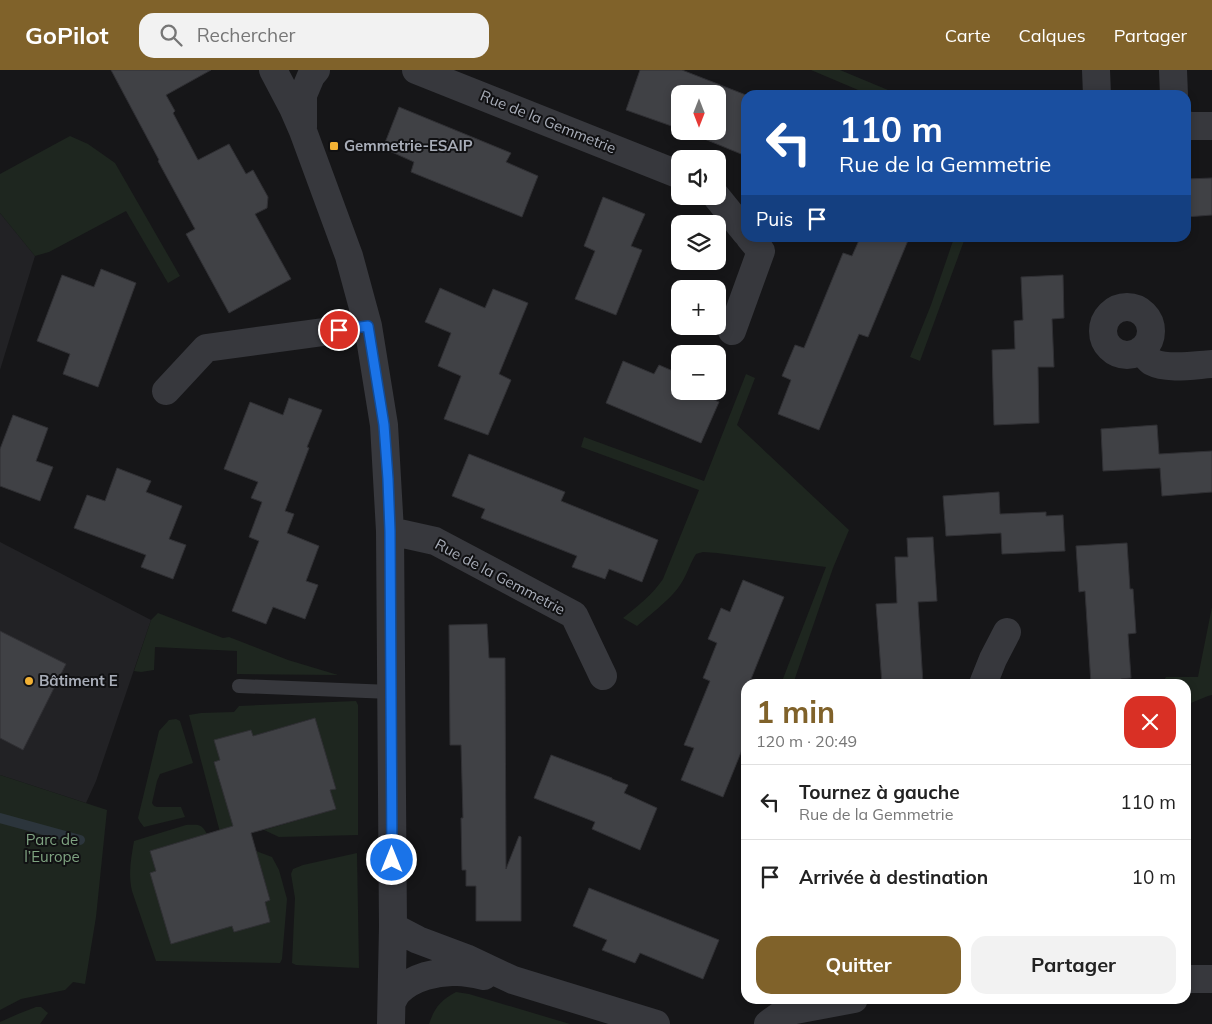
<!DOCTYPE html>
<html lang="fr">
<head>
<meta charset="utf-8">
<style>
  :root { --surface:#fff; --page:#f2f2f2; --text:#222; --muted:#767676; --line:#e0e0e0; --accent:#80622a }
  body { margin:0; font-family:Mulish,sans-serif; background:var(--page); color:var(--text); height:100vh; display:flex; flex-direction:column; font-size:19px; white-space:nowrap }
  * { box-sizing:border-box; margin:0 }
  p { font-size:16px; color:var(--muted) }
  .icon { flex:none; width:28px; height:28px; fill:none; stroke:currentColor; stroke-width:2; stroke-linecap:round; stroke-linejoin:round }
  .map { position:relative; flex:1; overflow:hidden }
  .sheet { position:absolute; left:741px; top:609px; width:450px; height:325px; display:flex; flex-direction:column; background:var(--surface); border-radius:15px; box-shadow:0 2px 8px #0003 }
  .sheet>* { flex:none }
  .guide { position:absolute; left:741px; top:20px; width:450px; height:152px; border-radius:15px; box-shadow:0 2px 8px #0003; background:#1a4fa0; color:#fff; overflow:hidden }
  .needle { width:32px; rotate:180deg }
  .controls { position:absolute; left:671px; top:15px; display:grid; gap:10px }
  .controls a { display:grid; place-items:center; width:55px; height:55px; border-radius:10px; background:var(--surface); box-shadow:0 2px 8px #0003; font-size:25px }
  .pin { position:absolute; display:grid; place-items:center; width:42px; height:42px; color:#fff; margin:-21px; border:2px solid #fff; border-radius:50%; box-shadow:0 1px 5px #0007 }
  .me { position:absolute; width:55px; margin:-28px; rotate:0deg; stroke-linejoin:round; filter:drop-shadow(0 0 4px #0008) }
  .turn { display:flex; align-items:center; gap:18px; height:105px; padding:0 15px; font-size:22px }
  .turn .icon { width:65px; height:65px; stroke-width:2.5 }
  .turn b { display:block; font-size:35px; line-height:42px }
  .then { display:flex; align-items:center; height:48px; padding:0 15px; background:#0003; gap:10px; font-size:19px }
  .round { display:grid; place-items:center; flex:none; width:52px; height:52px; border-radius:15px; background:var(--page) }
  .headline { display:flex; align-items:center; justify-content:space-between; height:85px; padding:0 15px }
  h1 { font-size:30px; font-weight:700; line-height:38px; color:var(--accent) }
  .cta { display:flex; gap:10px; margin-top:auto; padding:10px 15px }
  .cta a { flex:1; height:58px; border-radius:15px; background:var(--accent); color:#fff; font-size:20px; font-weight:700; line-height:58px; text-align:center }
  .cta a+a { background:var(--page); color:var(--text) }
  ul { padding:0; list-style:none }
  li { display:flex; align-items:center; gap:15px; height:75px; padding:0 15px; border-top:1px solid var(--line) }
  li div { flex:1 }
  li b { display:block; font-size:19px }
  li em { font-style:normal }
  header { display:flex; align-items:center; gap:30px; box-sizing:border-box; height:70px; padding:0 25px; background:var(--accent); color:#fff }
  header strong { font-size:24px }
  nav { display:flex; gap:28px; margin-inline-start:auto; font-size:18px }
  .search { width:350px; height:45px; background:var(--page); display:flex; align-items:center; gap:12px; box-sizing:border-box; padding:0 18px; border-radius:15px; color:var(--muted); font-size:19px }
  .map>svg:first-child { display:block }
</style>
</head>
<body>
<header>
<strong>GoPilot</strong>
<div class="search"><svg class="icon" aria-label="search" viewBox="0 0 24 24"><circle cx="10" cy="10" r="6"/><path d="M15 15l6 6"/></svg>Rechercher</div>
<nav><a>Carte</a><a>Calques</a><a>Partager</a></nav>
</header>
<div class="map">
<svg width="1212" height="954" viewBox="0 0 1212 954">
  <rect width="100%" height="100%" fill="#161618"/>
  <path fill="#222225" d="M0,143L35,186L0,300Z
    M0,472L151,550L96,711L86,733L0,705Z"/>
  <path fill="#1e261f" d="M811,0H840L900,25H870Z
    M70,66L88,74L115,93L180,206L168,213L126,141L49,182L35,186L0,143V104Z
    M954,168H965L920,291L910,287L931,235Z
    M746,304L755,308L737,355L849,460L833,498L793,614H781L826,497L717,483L703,482L696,484C689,495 686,508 678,518C668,531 650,545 637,556L623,548C638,536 652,525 663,509L699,420L581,377L584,367L704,411Z
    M1212,537V625L1208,626L1186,635V614H1162L1166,607H1198Z
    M158,543L223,568L229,567L288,590L338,605L237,604V581L155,577L154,600L141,602L134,601L151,550Z
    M356,631L358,635V765L279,767L264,760L336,739L330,720L336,718L314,648L253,666L220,690L214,692L235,761L221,766L189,645L201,643L234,642L239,636Z
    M176,649L180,651L193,693L160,704L157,711L152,733L154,736L157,737H181L185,747L144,757L140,752L138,748L159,661L169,650Z
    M0,705L107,740L96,847L85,914L73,912L65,920L21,929L0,940Z
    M186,755C198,755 201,753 207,764L150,781L156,801L151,803L171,873L232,856L234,862L270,852L265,832L270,829L256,781L272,787L279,800L287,829L282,889L280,893L156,891L132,821C128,803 131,789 134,771Z
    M357,783L359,898L296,895L292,893L295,828L291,804L293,799L303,795Z
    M456,922L469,924L570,954H429C435,937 440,931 456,922Z
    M36,937H41L48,943L40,954H0V952L18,944Z"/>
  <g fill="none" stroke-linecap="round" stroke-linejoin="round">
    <path stroke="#2c353c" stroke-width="10" d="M0,748L80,770"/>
  </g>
  <path fill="#404145" stroke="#303034" d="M111,0H211L166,25L175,41L173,43L198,90L229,74L246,104L253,100L268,127L267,138L255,144L291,209L229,243L186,164L195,159L158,91L159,90Z
    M640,0H682L746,25V86L685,61H718V24H680V59L626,40Z
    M399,37L511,83L506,92L538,106L522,147L411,102L414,92L383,78Z
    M1212,108V145L1186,147V109Z
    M603,127L645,144L631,176L642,180L616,245L575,229L595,181L584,176Z
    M860,168H909L868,267L859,264L819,360L778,344L791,310L782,306L795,275L804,278L843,183L852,186Z
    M101,199L136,213L98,317L63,304L70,284L37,271L62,205L94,217Z
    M1063,205L1064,248L1052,249L1054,297H1038L1039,353L994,355L992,280L1015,279L1014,251L1023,250L1021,207Z
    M440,218L485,238L493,219L528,233L499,304L511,310L488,365L444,349L461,306L438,296L451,263L425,252Z
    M623,291L654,304L659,295L680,304V321H694L719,332L701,373L606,333Z
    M289,328L322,340L307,377L309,378L285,441L294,444L287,463L319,476L306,511L318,515L305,549L273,537L266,554L232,541L259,471L249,467L262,432L251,428L258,412L224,399L250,332L283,345Z
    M13,345L48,358L36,391L53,397L40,431L0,416V379Z
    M1157,355L1159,384L1212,381V422L1162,426L1160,398L1103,401L1101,359Z
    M469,384L565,422L561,431L658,470L642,512L609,499L605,509L572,497L577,486L481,448L485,439L452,426Z
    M117,398L151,411L146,422L182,436L169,469L186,475L173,509L141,497L146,485L74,458L87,425L105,431Z
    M999,422L1000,444L1046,442V446L1063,445L1065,481L1002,484L1001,463L946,466L943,426Z
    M933,467L937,531L918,532L923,614H882L876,534L897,533L895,487H908L907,468Z
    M1127,473L1130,519H1133L1136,563L1128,564L1131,608L1121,609V614H1091L1085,521L1079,522L1076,476Z
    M743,510L784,527L749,614H746V670L723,727L681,710L694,678L684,675L710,611L703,608L717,573L708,569L721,538L730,542Z
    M487,554L489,588H505L506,799L519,766L521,767V851H476V816H466V800H462L461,748H463L461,675H450L449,555Z
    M0,561L66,594L23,680L0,668Z
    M315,648L336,719L330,720L336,739L251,763L270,830L265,832L270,852L234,862L232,856L171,874L150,803L156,801L150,781L233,756L214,692L220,690L214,670L251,660L253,666Z
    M551,685L612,708V709L628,715L624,723L657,738L640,780L592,759L595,752L534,728Z
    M589,818L719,870L703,909L640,883L635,893L602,880L607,870L573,856Z"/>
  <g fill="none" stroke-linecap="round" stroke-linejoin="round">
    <path stroke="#37383d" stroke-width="14" d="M239,616L391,622"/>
    <path stroke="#37383d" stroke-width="28" d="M273,0L293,38L303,61L349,186L368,256L384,355L390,461L393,857L391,954
      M416,0L680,105
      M1096,0L1097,25
      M1173,0L1174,25
      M1186,55L1192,56H1212
      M303,57V25L311,6L316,0
      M716,126L746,163
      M1103 261a24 24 0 1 1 48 0a24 24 0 1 1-48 0Z
      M732,261L761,181L750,168
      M1141,280C1144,284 1148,289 1152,292C1167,300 1195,295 1212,294
      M166,321L206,278L368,256
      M390,461L435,471L574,545L603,606
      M983,614L993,589L1007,562
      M393,857L418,870L466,888L513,910L656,954
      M1186,909H1212
      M392,932C394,928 396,924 398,922C412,907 438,901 457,902C466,902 475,904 484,906
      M768,954L779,946L790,941L854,929"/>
  </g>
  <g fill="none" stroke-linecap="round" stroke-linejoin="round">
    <defs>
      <path id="route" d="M339,260L368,256L384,355L388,409L390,461L392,790"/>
    </defs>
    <use href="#route" stroke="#114b97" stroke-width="12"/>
    <use href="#route" stroke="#1a73e8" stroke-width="9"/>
  </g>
  <g fill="#f2b134" stroke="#111113" stroke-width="2">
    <rect x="329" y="71" width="10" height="10" rx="2.5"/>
    <circle cx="29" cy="611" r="5"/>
  </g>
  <g text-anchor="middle" stroke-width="4" stroke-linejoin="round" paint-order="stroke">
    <g font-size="15" fill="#a8adb8" stroke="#111113">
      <text transform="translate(548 52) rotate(22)" y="5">Rue de la Gemmetrie</text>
      <text transform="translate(500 507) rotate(28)" y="5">Rue de la Gemmetrie</text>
    </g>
    <g font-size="15" font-weight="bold" fill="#a8adb8" stroke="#111113" text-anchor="start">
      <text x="344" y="81">Gemmetrie-ESAIP</text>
      <text x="39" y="616">Bâtiment E</text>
    </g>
    <g font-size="15" fill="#7fa381" stroke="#111113">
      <text x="52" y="775">Parc de<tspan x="52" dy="17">l’Europe</tspan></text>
    </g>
  </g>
</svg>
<div class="controls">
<a><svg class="needle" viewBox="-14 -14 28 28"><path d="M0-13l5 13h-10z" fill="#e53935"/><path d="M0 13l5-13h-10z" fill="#767676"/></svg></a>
<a><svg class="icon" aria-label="sound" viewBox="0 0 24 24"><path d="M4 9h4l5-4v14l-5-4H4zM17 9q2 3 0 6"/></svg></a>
<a><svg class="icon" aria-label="layers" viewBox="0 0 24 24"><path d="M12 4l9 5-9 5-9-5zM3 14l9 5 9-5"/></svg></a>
<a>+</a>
<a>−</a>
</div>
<div class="pin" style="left:339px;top:260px;background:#d93025"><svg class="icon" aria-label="arrive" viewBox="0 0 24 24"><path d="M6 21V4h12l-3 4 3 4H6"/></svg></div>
<svg class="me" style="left:392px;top:790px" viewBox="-20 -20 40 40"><circle r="17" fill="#1a73e8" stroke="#fff" stroke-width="3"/><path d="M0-11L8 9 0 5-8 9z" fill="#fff"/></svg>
<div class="guide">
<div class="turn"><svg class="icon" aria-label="left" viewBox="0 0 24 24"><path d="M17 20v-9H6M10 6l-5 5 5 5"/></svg><div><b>110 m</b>Rue de la Gemmetrie</div></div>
<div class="then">Puis<svg class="icon" aria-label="arrive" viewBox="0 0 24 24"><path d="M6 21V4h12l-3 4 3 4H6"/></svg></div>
</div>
<section class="sheet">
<div class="headline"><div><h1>1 min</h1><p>120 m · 20:49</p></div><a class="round" style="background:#d93025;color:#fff"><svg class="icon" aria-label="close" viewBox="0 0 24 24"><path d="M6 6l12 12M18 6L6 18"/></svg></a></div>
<ul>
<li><svg class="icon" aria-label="left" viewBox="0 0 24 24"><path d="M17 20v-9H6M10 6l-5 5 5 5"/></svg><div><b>Tournez à gauche</b><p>Rue de la Gemmetrie</p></div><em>110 m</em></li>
<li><svg class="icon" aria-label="arrive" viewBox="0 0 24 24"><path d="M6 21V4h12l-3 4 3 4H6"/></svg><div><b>Arrivée à destination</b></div><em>10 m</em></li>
</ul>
<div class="cta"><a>Quitter</a><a>Partager</a></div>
</section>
</div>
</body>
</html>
